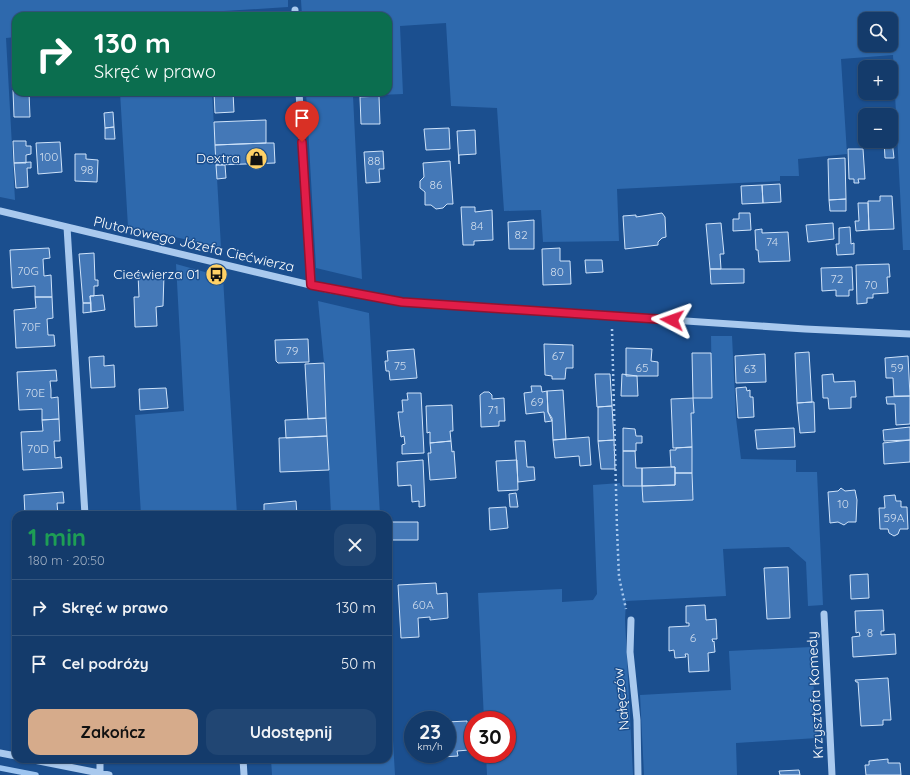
<!DOCTYPE html>
<html lang="pl">
<head>
<meta charset="utf-8">
<style>
  :root { --surface:#143b6b; --page:#214673; --text:#f1f3f6; --muted:#9dadc1; --line:#33557e; --accent:#d6ab8b }
  body { margin:0; font-family:Quicksand,sans-serif; background:var(--page); color:var(--text); height:100vh; display:flex; flex-direction:column; font-size:15px; white-space:nowrap }
  * { box-sizing:border-box; margin:0 }
  p { font-size:13px; color:var(--muted) }
  .icon { flex:none; width:22px; height:22px; fill:none; stroke:currentColor; stroke-width:2; stroke-linecap:round; stroke-linejoin:round }
  .map { position:relative; flex:1; overflow:hidden }
  .sheet { position:absolute; left:12px; top:511px; width:380px; height:252px; display:flex; flex-direction:column; background:var(--surface); border-radius:12px; box-shadow:0 1px 3px #0004,0 0 0 1px var(--line) }
  .sheet>* { flex:none }
  .hud { position:absolute; left:12px; top:12px; width:380px; height:84px; border-radius:12px; box-shadow:0 1px 3px #0004,0 0 0 1px var(--line); background:#0b6e4f; color:#fff; overflow:hidden }
  .fabs { position:absolute; left:858px; top:12px; display:grid; gap:8px }
  .fabs a { display:grid; place-items:center; width:40px; height:40px; border-radius:8px; background:var(--surface); box-shadow:0 1px 3px #0004,0 0 0 1px var(--line); font-size:20px }
  .speed { position:absolute; left:404px; top:711px; display:flex; gap:8px; font-size:20px; font-weight:700; text-align:center }
  .speed>* { display:grid; place-content:center; width:52px; height:52px; border-radius:50%; background:var(--surface); box-shadow:0 1px 3px #0004,0 0 0 1px var(--line); line-height:1 }
  .speed small { font-size:10px; font-weight:400 }
  .speed .limit { border:6px solid #d22; background:#fff; color:#111 }
  .pin { position:absolute; display:grid; place-items:center; width:34px; height:34px; color:#fff; margin:-41px -17px; border-radius:50% 50% 50% 0; rotate:-45deg; box-shadow:0 0 4px #0007 }
  .pin .icon { rotate:45deg }
  .me { position:absolute; width:44px; margin:-22px; rotate:274deg; stroke-linejoin:round; filter:drop-shadow(0 0 3px #0008) }
  .turn { display:flex; align-items:center; gap:14px; height:84px; padding:0 16px; font-size:18px }
  .turn .icon { width:52px; height:52px; stroke-width:2.5 }
  .turn b { display:block; font-size:28px; line-height:34px }
  .round { display:grid; place-items:center; flex:none; width:42px; height:42px; border-radius:12px; background:var(--page) }
  .summary { display:flex; align-items:center; justify-content:space-between; height:68px; padding:0 16px }
  h1 { font-size:24px; font-weight:800; line-height:30px; color:#1e9e55 }
  .cta { display:flex; gap:8px; margin-top:auto; padding:8px 16px }
  .cta a { flex:1; height:46px; border-radius:12px; background:var(--accent); color:#111; font-size:16px; font-weight:800; line-height:46px; text-align:center }
  .cta a+a { background:var(--page); color:var(--text) }
  ul { padding:0; list-style:none }
  li { display:flex; align-items:center; gap:12px; height:56px; padding:0 16px; border-top:1px solid var(--line) }
  li div { flex:1 }
  li b { display:block; font-size:15px }
  li em { font-style:normal }
  .map>svg:first-child { display:block }
</style>
</head>
<body>
<div class="map">
<svg width="910" height="775" viewBox="0 0 910 775">
  <rect width="100%" height="100%" fill="#1b4f8f"/>
  <path fill="#2e69ad" fill-rule="evenodd" d="M0,0H288V7L208,12V16H16V37L6,38L15,200L0,197Z
    M301,0H910V250H903L893,55L841,59L847,154L798,159L799,176H780V181L617,189L619,241L543,242L541,210L504,211L497,108L451,106L446,23L400,26L403,94L353,96L362,279L316,268L306,92H388V16H302ZM865,19H891V45H865Z
    M120,92H212L221,247L128,227Z
    M176,264L223,277L237,515H141L135,415L184,411Z
    M318,301L369,313L380,515H331L324,363Z
    M711,336H732L736,418L741,459L796,460V472H817L823,605L808,606L806,562L789,547L723,549L726,596L626,601L625,620L633,775H487L486,754H507V720H484L478,593L562,589V602L593,600L597,594L593,485L620,483L621,486H642L643,502L693,500L691,413H694L693,398L712,397Z
    M811,647L817,738L736,743L737,775H644L640,695L731,690L729,651Z
    M388,654L395,775H272L271,759H388Z"/>
  <g fill="none" stroke-linecap="round" stroke-linejoin="round">
    <path stroke="#9cc4f0" stroke-width="5.5" d="M0,768L36,775"/>
  </g>
  <path fill="#4478b7" stroke="#cfe3fa" d="M13,90H16V92H29L30,117H14Z
    M214,92H233L234,112L215,113Z
    M379,96L380,124H361L360,97Z
    M113,112L114,127L105,128L104,113Z
    M266,120V143L215,145L214,122Z
    M114,127L115,139H105V128Z
    M449,128L450,149L426,150L424,129Z
    M475,130L476,154L459,155V164L457,131Z
    M891,132L894,158H885L884,141H891Z
    M13,141H26V146H31V154L26,155V163H14Z
    M60,142L62,172L38,174L36,143Z
    M266,143H274L275,163L216,165L215,145Z
    M848,149H863L865,179H858L859,183H854V179H849Z
    M383,151L384,169H379L380,182L366,183L364,152Z
    M75,154H86V159L98,160L97,182L75,181Z
    M845,158L846,199L829,200L828,159Z
    M450,161L453,204H447L443,208L436,209L431,205H425V192L420,188V181L424,177L423,163Z
    M31,162V168H27L28,187L16,188L14,163Z
    M216,165H225L226,178L217,179Z
    M780,184L781,202L763,203L762,185Z
    M762,185L763,203L742,204L741,186Z
    M880,196H892L894,229L869,230L868,201H880Z
    M846,199V211H830L829,200Z
    M858,203H868L869,230L856,231L855,221H859Z
    M461,207H475V212L492,210L493,240L474,241V245H463Z
    M662,213L665,217L666,237L662,238L658,242V245L625,249L623,216L636,215V217Z
    M739,213H750L751,230L733,231V219H739Z
    M534,220V249H509L508,222Z
    M721,223L724,254H720L721,269H710L706,224Z
    M833,223L834,239L808,242L806,225Z
    M850,227L851,244L854,243V254L837,255L836,244H839V228Z
    M762,229V233L788,232L790,261L759,262L758,250H756L755,230Z
    M49,248L50,258L43,259L44,276L51,275L52,297H35V286L12,288L10,250Z
    M560,248V261H570L571,284L543,285L542,249Z
    M94,253L95,280H98V286H94V296H90L91,303H83L79,254Z
    M585,260H602L603,272L586,273Z
    M889,264L890,277H887L888,293L873,294V298H867V303L857,304L856,265Z
    M852,267L853,290H849V296H836V290L822,291L821,268Z
    M710,269H744V283L711,284Z
    M138,274H164L163,306L156,307L157,326L135,327L134,297H139Z
    M103,295L105,310L91,312L90,296Z
    M35,297H52L53,318L47,319L48,335H54L55,346L16,348L14,310L36,308Z
    M83,303H91V312L83,313Z
    M308,339L309,362L278,363L276,361L275,340Z
    M544,344L573,345V368H566L565,379H552V376L545,375Z
    M626,348L652,349L651,361L658,362V376H626Z
    M414,349L417,378L390,380L389,371H386L385,361H388L387,351Z
    M809,352L812,402L797,403L795,353Z
    M692,353H711L712,398H693Z
    M765,354L766,382L736,383L735,356Z
    M104,356V366L114,365L115,387L91,388L89,357Z
    M908,356L910,396H894L893,378H886L885,358Z
    M324,363L326,418L308,419L305,364Z
    M56,370L57,381H50L51,390V398L58,397L59,419L42,420V409L19,410L17,372Z
    M595,374H610L612,406L597,407Z
    M622,374L637,376L638,396H621Z
    M833,374L834,382L855,381L856,397H851V408L829,409L828,398H823L822,375Z
    M531,386H541L542,392L547,391L548,412L552,421L545,422L544,412L526,414L524,393L532,392Z
    M746,387L747,391L750,390V397H753L754,417L738,418L736,388Z
    M166,388L168,408L140,410L139,389Z
    M563,390L566,439L553,440L552,418L548,412L547,391Z
    M484,392H489L492,395V399L504,398L505,421H499V426L481,427L480,395Z
    M407,393H421L424,453L402,454V445L405,444L404,436L401,437L398,412H403L402,400H408Z
    M910,396V424L896,425L895,404H887L886,397Z
    M693,398L694,413H691L692,447L673,448L671,399Z
    M812,402H814L815,432L800,433L797,403Z
    M452,405L453,431H450L451,441L430,443V432L427,433L426,406Z
    M612,406L614,440L598,441V407Z
    M326,418L327,436L286,438L285,420Z
    M59,419L60,441H54L55,458L61,457L62,468L23,470L21,432L43,431L42,420Z
    M910,427V440L884,441L883,430Z
    M623,428L635,429L636,436H642V443H636V451H623Z
    M794,428L795,447L757,449L755,430Z
    M327,436L329,470L280,472L279,438Z
    M589,437L591,465L580,466L579,456L555,458L553,440Z
    M614,440L615,469H601L598,441Z
    M910,440V462L884,464L883,443Z
    M451,441L452,452L454,451L456,478L430,480L428,453H431L430,443Z
    M515,441H525L527,467H534L535,480L518,482Z
    M692,447V473H675V467H671L670,450H676V448Z
    M623,451H635L636,468H642V486H623Z
    M423,460L425,506L419,507V501L412,502L411,485L398,486L397,462Z
    M517,460L518,490L498,491L496,461Z
    M671,467H675V485L642,486V468Z
    M675,473H692L693,500L643,502L642,486L675,485Z
    M841,488L845,491L855,490L857,500L856,522H848L844,525L838,522L830,523L828,492L838,491Z
    M63,492L64,503H57L58,515H25L24,495Z
    M516,493L518,507H510L509,494Z
    M895,495L896,501H901V507H907L908,529H900L898,534L894,536L889,533L888,529H880L879,508H885L884,496Z
    M296,501L297,515H264V504Z
    M506,507L508,528L490,530L489,508Z
    M392,522H418V540H392Z
    M788,567L790,618L767,619L764,568Z
    M868,574L869,598L851,599L850,575Z
    M436,583L437,594L447,593L448,618L430,620V617L418,618L419,637L401,638L398,585Z
    M705,605L706,620L716,619L717,639H712L713,642L714,641L715,652L708,653L709,671L689,672L688,654H685L686,657L675,658L674,650L669,651V627L689,626V623H686V606Z
    M883,610L884,631H881V635L895,634L896,654L853,657L852,637L860,636L859,632L856,633L855,611Z
    M888,678L891,720H883V725L861,726L858,682H856L855,680Z
    M467,721L468,729L473,734L472,739L468,742L469,750L457,751L458,756L442,757V754H447V722Z
    M409,725H413V752H410Z
    M888,759V763H900L901,775H866L865,765H869V761Z
    M799,770L800,775H780L779,771Z"/>
  <g fill="none" stroke-linecap="round" stroke-linejoin="round">
    <path stroke="#a9c9ee" stroke-width="2.5" stroke-dasharray="2 3" stroke-linecap="butt" d="M612,329L617,529L619,577L626,609"/>
    <path stroke="#a9c9ee" stroke-width="7" d="M295,10V16
      M299,92L311,285
      M0,211L327,289L402,302L805,329L910,334
      M67,227L85,515
      M824,614L832,775
      M631,620L630,652L637,720L638,775
      M0,753L16,756
      M29,759L109,775
      M100,759V773
      M243,759L244,775"/>
  </g>
  <g fill="none" stroke-linecap="round" stroke-linejoin="round">
    <defs>
      <path id="route" d="M302,142L311,285L402,302L672,320"/>
    </defs>
    <use href="#route" stroke="#92132f" stroke-width="10"/>
    <use href="#route" stroke="#e11d48" stroke-width="7"/>
  </g>
  <defs>
    <symbol id="shop-disc" viewBox="-11 -11 22 22"><circle r="9.5" fill="#ffd166" stroke="#1b4f8f"/><path d="M-5-2.5h2.3a2.7 3.5 0 0 1 5.4 0H5L5.5 6h-11ZM-1.5-2.5h3a1.5 2.3 0 0 0-3 0Z" fill="#111"/></symbol>
    <symbol id="bus-disc" viewBox="-11 -11 22 22"><circle r="9.5" fill="#ffd166" stroke="#1b4f8f"/><path d="M-5-6H5V4H4V6H2V4H-2V6H-4V4H-5ZM-3.5-4V0h7V-4ZM-3.5 1.2v1.5H-2V1.2ZM2 1.2v1.5H3.5V1.2Z" fill="#111"/></symbol>
  </defs>
  <g fill-rule="evenodd">
    <use href="#shop-disc" x="244" y="146" width="25" height="25"/>
    <use href="#bus-disc" x="204" y="262" width="25" height="25"/>
  </g>
  <g text-anchor="middle" stroke-width="3" stroke-linejoin="round" paint-order="stroke">
    <g font-size="12" fill="#d0dded">
      <text x="49" y="161">100</text>
      <text x="374" y="165">88</text>
      <text x="87" y="174">98</text>
      <text x="436" y="189">86</text>
      <text x="477" y="230">84</text>
      <text x="521" y="239">82</text>
      <text x="772" y="246">74</text>
      <text x="28" y="275">70G</text>
      <text x="557" y="276">80</text>
      <text x="837" y="283">72</text>
      <text x="871" y="289">70</text>
      <text x="31" y="331">70F</text>
      <text x="292" y="355">79</text>
      <text x="558" y="360">67</text>
      <text x="400" y="370">75</text>
      <text x="642" y="372">65</text>
      <text x="897" y="372">59</text>
      <text x="750" y="373">63</text>
      <text x="35" y="397">70E</text>
      <text x="537" y="406">69</text>
      <text x="493" y="414">71</text>
      <text x="38" y="453">70D</text>
      <text x="843" y="508">10</text>
      <text x="894" y="522">59A</text>
      <text x="423" y="609">60A</text>
      <text x="870" y="637">8</text>
      <text x="693" y="642">6</text>
    </g>
    <g font-size="14" fill="#fff" stroke="#1b4f8f" text-anchor="end">
      <text x="240" y="163">Dextra</text>
      <text x="200" y="279">Ciećwierza 01</text>
    </g>
    <g font-size="14" fill="#fff" stroke="#1b4f8f">
      <text transform="translate(194 244) rotate(13)" y="5">Plutonowego Józefa Ciećwierza</text>
      <text transform="translate(815 695) rotate(-93)" y="5">Krzysztofa Komedy</text>
      <text transform="translate(621 699) rotate(-96)" y="5">Nałęczów</text>
    </g>
  </g>
</svg>
<div class="fabs">
<a><svg class="icon" aria-label="search" viewBox="0 0 24 24"><circle cx="10" cy="10" r="6"/><path d="M15 15l6 6"/></svg></a>
<a>+</a>
<a>−</a>
</div>
<div class="speed"><div>23<small>km/h</small></div><div class="limit">30</div></div>
<div class="pin" style="left:302px;top:142px;background:#d93025"><svg class="icon" aria-label="arrive" viewBox="0 0 24 24"><path d="M6 21V4h12l-3 4 3 4H6"/></svg></div>
<svg class="me" style="left:672px;top:320px" viewBox="-20 -20 40 40"><path d="M0-17L14 15 0 8-14 15z" fill="#e11d48" stroke="#fff" stroke-width="4"/></svg>
<div class="hud">
<div class="turn"><svg class="icon" aria-label="right" viewBox="0 0 24 24"><path d="M7 20v-9h11M14 6l5 5-5 5"/></svg><div><b>130 m</b>Skręć w prawo</div></div>
</div>
<section class="sheet">
<div class="summary"><div><h1>1 min</h1><p>180 m · 20:50</p></div><a class="round"><svg class="icon" aria-label="close" viewBox="0 0 24 24"><path d="M6 6l12 12M18 6L6 18"/></svg></a></div>
<ul>
<li><svg class="icon" aria-label="right" viewBox="0 0 24 24"><path d="M7 20v-9h11M14 6l5 5-5 5"/></svg><div><b>Skręć w prawo</b></div><em>130 m</em></li>
<li><svg class="icon" aria-label="arrive" viewBox="0 0 24 24"><path d="M6 21V4h12l-3 4 3 4H6"/></svg><div><b>Cel podróży</b></div><em>50 m</em></li>
</ul>
<div class="cta"><a>Zakończ</a><a>Udostępnij</a></div>
</section>
</div>
</body>
</html>
